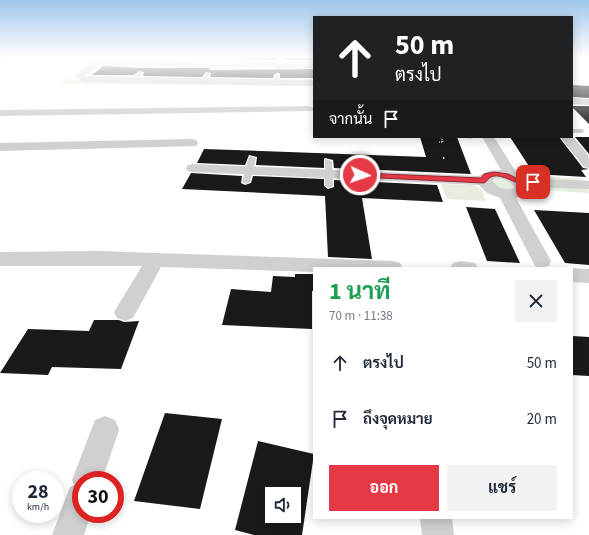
<!DOCTYPE html>
<html lang="th">
<head>
<meta charset="utf-8">
<style>
  :root { --surface:#fff; --page:#f2f2f3; --text:#1f2937; --muted:#747a83; --accent:#e63946 }
  body { margin:0; font-family:"Source Sans 3",Sarabun,sans-serif; background:var(--page); color:var(--text); height:100vh; display:flex; flex-direction:column; font-size:15px; white-space:nowrap }
  * { box-sizing:border-box; margin:0 }
  p { font-size:13px; color:var(--muted) }
  .icon { flex:none; width:22px; height:22px; fill:none; stroke:currentColor; stroke-width:2; stroke-linecap:round; stroke-linejoin:round }
  .map { position:relative; flex:1; overflow:hidden }
  .drawer { position:absolute; left:313px; top:267px; width:260px; height:252px; display:flex; flex-direction:column; background:var(--surface); border-radius:0px; box-shadow:0 2px 10px #0003 }
  .drawer>* { flex:none }
  .hud { position:absolute; left:313px; top:16px; width:260px; height:122px; border-radius:0px; box-shadow:0 2px 10px #0003; background:#202124; color:#fff; overflow:hidden }
  .tools { position:absolute; left:265px; top:487px; display:grid; gap:8px }
  .tools a { display:grid; place-items:center; width:36px; height:36px; border-radius:0px; background:var(--surface); box-shadow:0 2px 10px #0003; font-size:20px }
  .speed { position:absolute; left:12px; top:471px; display:flex; gap:8px; font-size:20px; font-weight:700; text-align:center }
  .speed>* { display:grid; place-content:center; width:52px; height:52px; border-radius:50%; background:var(--surface); box-shadow:0 2px 10px #0003; line-height:1 }
  .speed small { font-size:10px; font-weight:400 }
  .speed .limit { border:6px solid #d22; background:#fff; color:#111 }
  .pin { position:absolute; display:grid; place-items:center; width:34px; height:34px; color:#fff; margin:-17px; border-radius:8px; box-shadow:0 2px 6px #0006 }
  .me { position:absolute; width:44px; margin:-22px; rotate:93deg; stroke-linejoin:round; filter:drop-shadow(0 0 3px #0008) }
  .turn { display:flex; align-items:center; gap:14px; height:84px; padding:0 16px; font-size:18px }
  .turn .icon { width:52px; height:52px; stroke-width:2.5 }
  .turn b { display:block; font-size:28px; line-height:34px }
  .then { display:flex; align-items:center; height:38px; padding:0 16px; background:#0003; gap:8px; font-size:15px }
  .round { display:grid; place-items:center; flex:none; width:42px; height:42px; border-radius:0px; background:var(--page) }
  .summary { display:flex; align-items:center; justify-content:space-between; height:68px; padding:0 16px }
  h1 { font-size:24px; font-weight:700; line-height:30px; color:#1e9e55 }
  .cta { display:flex; gap:8px; margin-top:auto; padding:8px 16px }
  .cta a { flex:1; height:46px; border-radius:0px; background:var(--accent); color:#fff; font-size:16px; font-weight:700; line-height:46px; text-align:center }
  .cta a+a { background:var(--page); color:var(--text) }
  ul { padding:0; list-style:none }
  li { display:flex; align-items:center; gap:12px; height:56px; padding:0 16px }
  li div { flex:1 }
  li b { display:block; font-size:15px }
  li em { font-style:normal }
  .map>svg:first-child { display:block }
</style>
</head>
<body>
<div class="map">
<svg width="589" height="535" viewBox="0 0 589 535">
  <rect width="100%" height="100%" fill="#fff"/>
  <path fill="#e6ecdf" d="M66,79L87,80L314,86L60,84Z
    M525,175L583,179L588,182L527,179L524,177Z
    M496,178L510,181L514,187C508,192 500,188 494,186L492,180Z
    M441,184L474,185L481,189L486,201L447,199Z
    M534,185L588,189L589,193L537,190L533,188Z"/>
  <path fill="#1a1a1a" fill-rule="evenodd" d="M158,57H214L213,59Z
    M221,57H278L277,60L221,59Z
    M282,57H314V60H284Z
    M103,66L144,68H209L210,70L314,69V78H280V74L278,73L274,74L273,78L210,77L211,73L206,72L202,77L143,76L144,72L139,71L134,75H92Z
    M572,85L589,86V98L572,97Z
    M572,106H589V124L572,107Z
    M420,137H457L471,174L334,168L333,160L325,158L324,159V168L256,165L257,157L249,155L245,165L197,163L204,149L426,157Z
    M510,137H559L583,168L589,169L581,170L586,177L534,174Z
    M575,137H589V154Z
    M191,173L242,176L241,183L245,185L251,183L253,176L324,179V186L328,189L334,187V180L437,185L443,202L362,198L372,259L328,257L325,196L182,189Z
    M466,207L495,209L520,263L487,261Z
    M534,210L589,213V265L565,263Z
    M295,274H314V291H312V329L222,325L231,289L271,292L273,276L295,277Z
    M94,320H119L124,322L139,321L121,369L52,367L48,375L0,373L28,329L89,331Z
    M572,336L589,337V376L572,375Z
    M165,413L222,419L200,509L134,501Z
    M258,441L314,454L302,535H254L235,530ZM272,494H294V516H272Z"/>
  <g fill="none" stroke-linecap="round" stroke-linejoin="round">
    <path stroke="#cdcdcd" stroke-width="1.5" stroke-dasharray="1 1" stroke-linecap="butt" d="M463,137L472,138
      M439,142H443L441,137"/>
    <path stroke="#cdcdcd" stroke-width="2" stroke-dasharray="1.5 1.5" stroke-linecap="butt" d="M443,158H445"/>
    <path fill="#d0d0d0" fill-rule="evenodd" d="M152,57H157L148,67H144Z
      M216,57H220L214,68H210Z
      M279,58L283,59L280,68L278,69L276,68Z
      M139,72L143,73L136,81H132V79Z
      M206,73L210,74L205,82H201Z
      M277,74L279,75L278,82L273,83L275,75Z
      M572,129H582L585,131L582,133H572Z
      M249,156L256,158L250,182L246,184L242,182Z
      M325,159L332,161L333,186L329,188L325,186Z"/>
    <path fill="#d0d0d0" fill-rule="evenodd" d="M0,57H7L0,63Z
      M103,59L314,62V68L103,65L98,66L85,76L314,80V86L84,82L74,76L92,62Z
      M572,98L589,99V105L572,104Z
      M308,106L312,107L313,109L312,111L0,116V110Z
      M572,136L589,156V168L584,167L560,137Z
      M482,137H494L518,175L522,178L589,181V189L529,187L530,190L523,196L516,198L551,261L549,266L542,268L535,266L500,198L487,193L479,185L193,172L188,171L186,168L188,165L193,164L478,176L489,171L501,170ZM496,178C503,179 512,181 514,188C506,191 496,188 492,180Z
      M192,139L196,140L198,143L196,146L0,151V143Z
      M99,251L393,261L400,263L403,268H314V272L161,267L133,318L125,321L117,318L114,312L142,266H0V252Z
      M460,261L475,263L478,268H450L453,263Z
      M571,268H572L589,269V283L572,282Z
      M105,416L115,420L119,430L102,480H81V514H91L84,535H52L70,487L74,485L72,480L95,420Z
      M420,518H452L454,535H422Z"/>
  </g>
  <linearGradient id="sky" x2="0" y2="1"><stop stop-color="#9ec6ea"/><stop offset="0.43" stop-color="#fff"/><stop offset="1" stop-color="#fff" stop-opacity="0"/></linearGradient>
  <rect width="589" height="132" fill="url(#sky)"/>
  <path fill="#e63946" stroke="#96252e" d="M494,172L508,174L520,180H533L536,182C524,192 507,174 494,176C488,177 488,181 484,183L360,177L356,175L360,173L481,178L484,174Z"/>
</svg>
<div class="tools">
<a><svg class="icon" aria-label="sound" viewBox="0 0 24 24"><path d="M4 9h4l5-4v14l-5-4H4zM17 9q2 3 0 6"/></svg></a>
</div>
<div class="speed"><div>28<small>km/h</small></div><div class="limit">30</div></div>
<div class="pin" style="left:533px;top:182px;background:#d93025"><svg class="icon" aria-label="arrive" viewBox="0 0 24 24"><path d="M6 21V4h12l-3 4 3 4H6"/></svg></div>
<svg class="me" style="left:360px;top:175px" viewBox="-20 -20 40 40"><circle r="17" fill="#e63946" stroke="#fff" stroke-width="3"/><path d="M0-11L8 9 0 5-8 9z" fill="#fff"/></svg>
<div class="hud">
<div class="turn"><svg class="icon" aria-label="ahead" viewBox="0 0 24 24"><path d="M12 20V5M6 11l6-6 6 6"/></svg><div><b>50 m</b>ตรงไป</div></div>
<div class="then">จากนั้น<svg class="icon" aria-label="arrive" viewBox="0 0 24 24"><path d="M6 21V4h12l-3 4 3 4H6"/></svg></div>
</div>
<section class="drawer">
<div class="summary"><div><h1>1 นาที</h1><p>70 m · 11:38</p></div><a class="round"><svg class="icon" aria-label="close" viewBox="0 0 24 24"><path d="M6 6l12 12M18 6L6 18"/></svg></a></div>
<ul>
<li><svg class="icon" aria-label="ahead" viewBox="0 0 24 24"><path d="M12 20V5M6 11l6-6 6 6"/></svg><div><b>ตรงไป</b></div><em>50 m</em></li>
<li><svg class="icon" aria-label="arrive" viewBox="0 0 24 24"><path d="M6 21V4h12l-3 4 3 4H6"/></svg><div><b>ถึงจุดหมาย</b></div><em>20 m</em></li>
</ul>
<div class="cta"><a>ออก</a><a>แชร์</a></div>
</section>
</div>
</body>
</html>
